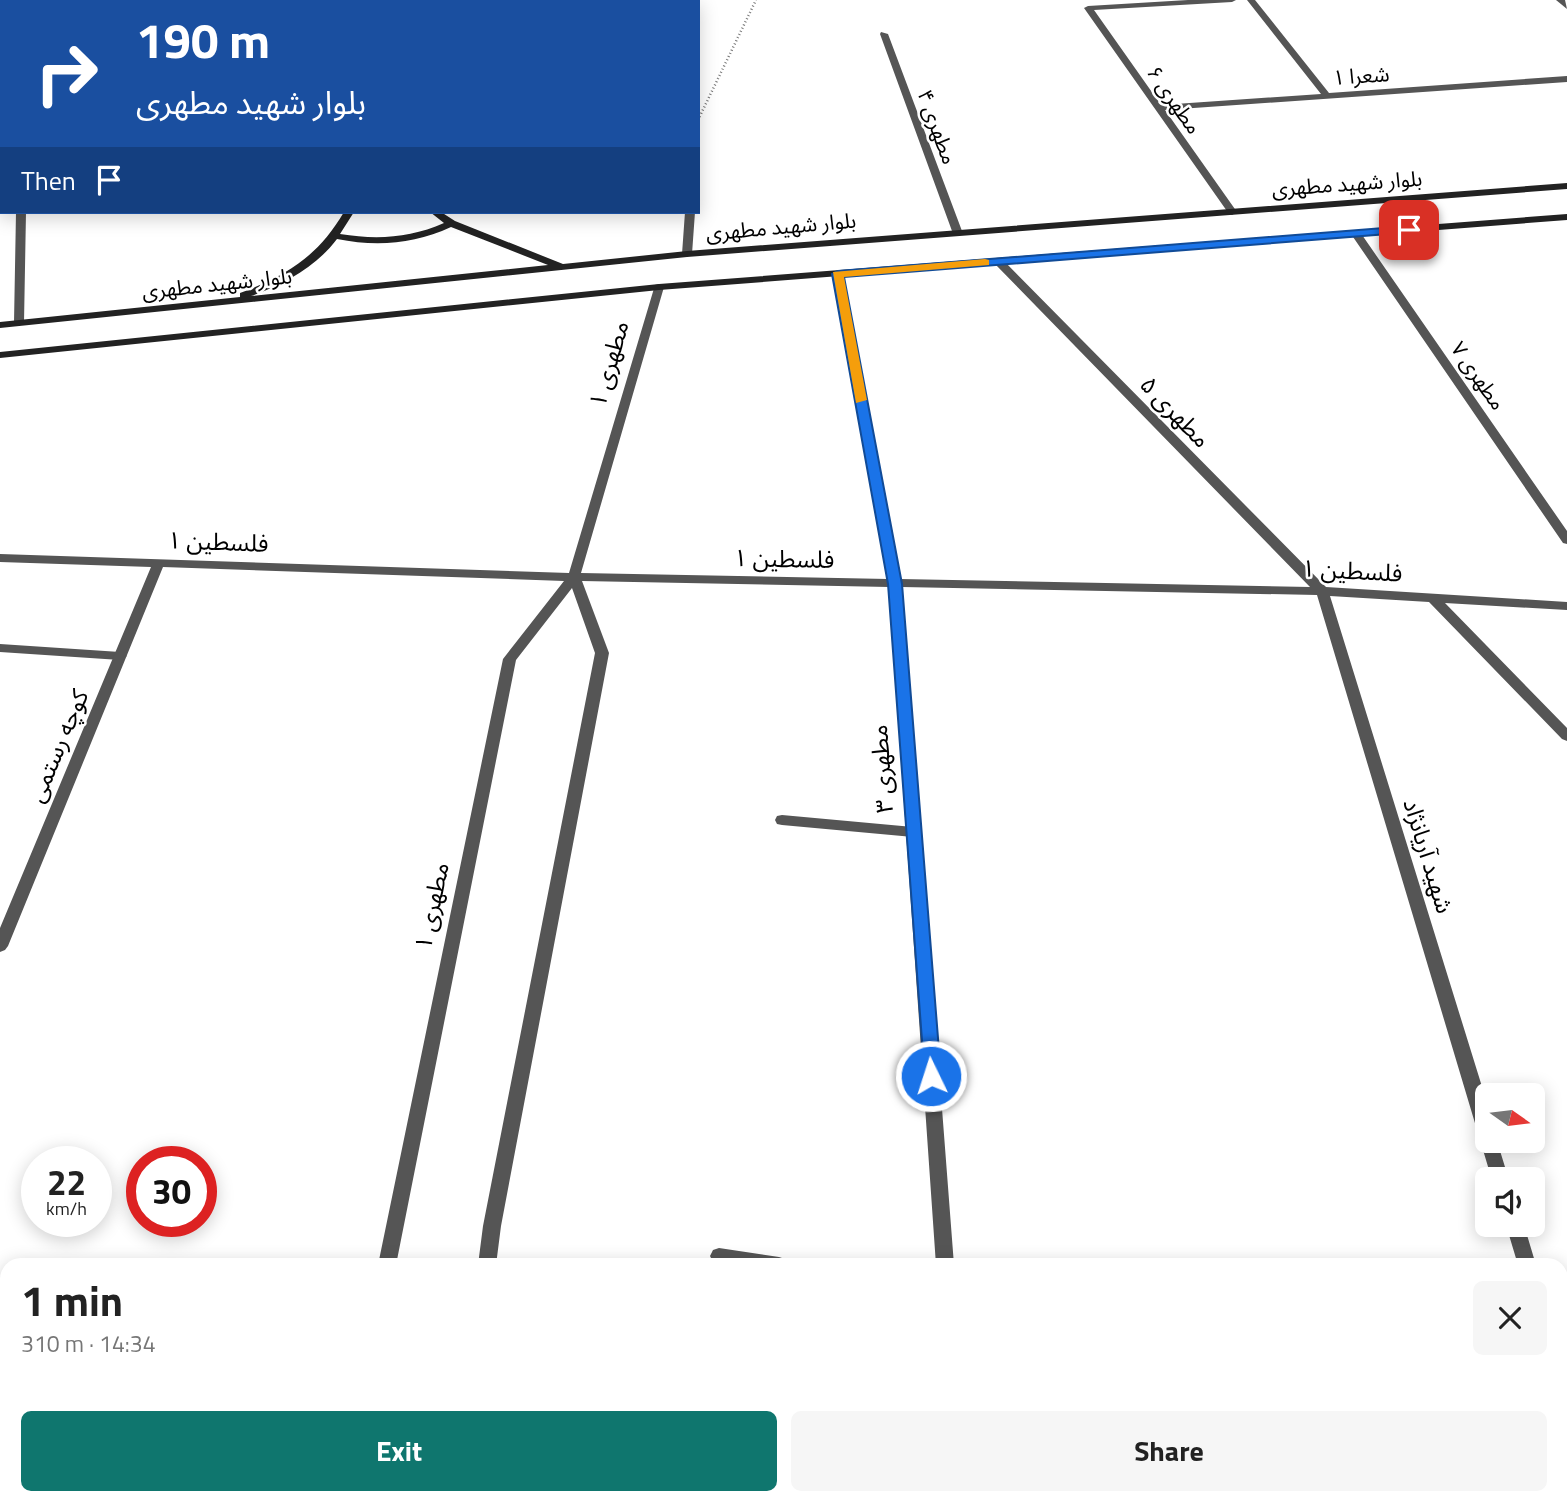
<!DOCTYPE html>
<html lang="en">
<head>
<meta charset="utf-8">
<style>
  :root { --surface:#fff; --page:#f6f6f6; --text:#222; --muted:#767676; --accent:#0f766e }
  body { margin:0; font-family:"Titillium Web","Noto Sans Arabic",sans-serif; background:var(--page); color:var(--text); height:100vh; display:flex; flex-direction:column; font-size:26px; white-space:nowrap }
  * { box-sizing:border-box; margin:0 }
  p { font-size:23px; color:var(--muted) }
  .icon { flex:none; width:38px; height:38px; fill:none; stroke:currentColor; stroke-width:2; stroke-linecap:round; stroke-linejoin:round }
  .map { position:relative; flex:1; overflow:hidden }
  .side { position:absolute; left:0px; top:1258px; width:1568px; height:247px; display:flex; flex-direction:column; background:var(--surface); border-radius:21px 21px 0 0; box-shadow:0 4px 18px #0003 }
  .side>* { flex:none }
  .top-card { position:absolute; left:0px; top:0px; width:700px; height:214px; box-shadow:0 4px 18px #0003; background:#1a4fa0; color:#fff; overflow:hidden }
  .needle { width:46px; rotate:104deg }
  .fabs { position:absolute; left:1475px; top:1083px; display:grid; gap:14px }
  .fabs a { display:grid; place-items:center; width:70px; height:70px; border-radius:10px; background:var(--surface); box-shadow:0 4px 18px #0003; font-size:35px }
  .speed { position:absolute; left:21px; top:1146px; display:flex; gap:14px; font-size:35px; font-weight:700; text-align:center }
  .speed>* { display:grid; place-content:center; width:91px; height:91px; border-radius:50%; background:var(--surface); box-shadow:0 4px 18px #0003; line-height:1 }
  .speed small { font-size:18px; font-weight:400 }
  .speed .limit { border:10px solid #d22; background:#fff; color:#111 }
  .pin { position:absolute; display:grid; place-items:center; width:60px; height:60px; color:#fff; margin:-30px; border-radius:14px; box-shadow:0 4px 10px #0006 }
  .me { position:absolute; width:77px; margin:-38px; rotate:356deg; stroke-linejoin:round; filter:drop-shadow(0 0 5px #0008) }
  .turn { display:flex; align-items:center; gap:24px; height:147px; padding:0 21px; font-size:32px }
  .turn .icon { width:91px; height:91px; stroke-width:2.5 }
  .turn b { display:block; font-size:49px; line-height:60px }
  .then { display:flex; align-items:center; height:66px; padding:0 21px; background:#0003; gap:14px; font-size:26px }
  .round { display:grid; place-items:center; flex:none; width:74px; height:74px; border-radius:10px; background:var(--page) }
  .summary { display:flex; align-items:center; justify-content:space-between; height:119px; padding:0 21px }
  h1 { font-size:42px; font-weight:700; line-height:52px }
  .cta { display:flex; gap:14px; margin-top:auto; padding:14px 21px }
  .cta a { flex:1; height:80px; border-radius:10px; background:var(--accent); color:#fff; font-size:28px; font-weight:700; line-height:80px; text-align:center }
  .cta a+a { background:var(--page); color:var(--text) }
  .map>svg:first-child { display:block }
</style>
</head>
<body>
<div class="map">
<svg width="1567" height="1504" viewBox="0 0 1567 1504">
  <rect width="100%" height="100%" fill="#fff"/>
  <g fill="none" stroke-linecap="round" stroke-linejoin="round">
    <path stroke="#777" stroke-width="2.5" stroke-dasharray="1 2.5" stroke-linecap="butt" d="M698,120L756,0"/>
    <path fill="#555" fill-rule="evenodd" d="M0,644L120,652L127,656L120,660L0,652Z
      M782,815L913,827L918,828L920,832L918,836L913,837L782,825L777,824L775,820L777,816Z
      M719,1248L779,1257L785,1259L788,1265L719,1264L713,1262L710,1256L713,1250Z"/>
    <path fill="#555" fill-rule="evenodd" d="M1188,0H1236L1232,2L1094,10L1161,105L1321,94L1247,0H1255L1329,93L1567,76V82L1165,110L1237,212L1232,215L1229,214L1084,8L1088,6Z
      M881,32L888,34L962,231L961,233L952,231L880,34Z
      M16,212H26L24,323L19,326L14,323Z
      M685,212H695L692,254L687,257L682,254Z
      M1356,231L1360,232L1567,531V544L1563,543L1351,234Z
      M999,259L1003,260L1326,587L1567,602V610L1445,603L1567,728V741L1562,739L1429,602L1330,596L1488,1106V1141H1497L1509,1180H1492L1317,595L902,587L954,1265H936L889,587L582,581L609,653L501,1226L496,1265H478L483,1226L595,653L572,588L516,660L396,1265H378L503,659L564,581L163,567L8,946L5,950L0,952V928L151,567L0,562V554L569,573L655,285L659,284L664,287L581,573L888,579L833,274L838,271L843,274L900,579L1310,587L995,264V260Z
      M1506,1225H1524L1536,1265H1518Z
      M1561,1367L1567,1369V1405L1561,1403Z
      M340,1498H360L359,1504H339Z
      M449,1498H469V1504H449Z
      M953,1498H973V1504H953Z"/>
    <path fill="#555" fill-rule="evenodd" d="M1556,0H1565L1567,9Z"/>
    <path fill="#222" fill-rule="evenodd" d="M354,0H362V2H354Z
      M391,0H399V2H391Z
      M1567,183V189L687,257L0,328V322L240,297V293C288,275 318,256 344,212H354L340,234C377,240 410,238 444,223L430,212H441L455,221L563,264L687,251ZM451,227L548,265L251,296C284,284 315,268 337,239C377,247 414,244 451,227Z
      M1567,214V220L659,290L0,358V352L659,284Z"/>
  </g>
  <path fill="#1a73e8" stroke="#114b97" stroke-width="2" d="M1409,226L1413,227V232L844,277L902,584L941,1076L938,1081H925L888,584L832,274L838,271Z"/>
  <path fill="#f59e0b" d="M985,259L989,260V265L844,277L867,400L856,403L833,272Z"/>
  <g text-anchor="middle" stroke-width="5" stroke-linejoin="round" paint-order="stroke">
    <g font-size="21" fill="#000" stroke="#fff">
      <text transform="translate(1361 76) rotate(-4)" y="7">شعرا ۱</text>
      <text transform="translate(1174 100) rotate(55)" y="7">مطهری ۶</text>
      <text transform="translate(937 127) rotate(70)" y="7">مطهری ۴</text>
      <text transform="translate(1347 184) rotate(-4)" y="7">بلوار شهید مطهری</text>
      <text transform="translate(781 227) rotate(-5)" y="7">بلوار شهید مطهری</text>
      <text transform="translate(217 284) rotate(-6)" y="7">بلوار شهید مطهری</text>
      <text transform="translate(1478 376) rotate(55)" y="7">مطهری ۷</text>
    </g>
    <g font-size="24" fill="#000" stroke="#fff">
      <text transform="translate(609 364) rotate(-74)" y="8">مطهری ۱</text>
      <text transform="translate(1175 412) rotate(46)" y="8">مطهری ۵</text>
      <text transform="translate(218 542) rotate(2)" y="8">فلسطین ۱</text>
      <text transform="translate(784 559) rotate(1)" y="8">فلسطین ۱</text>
      <text transform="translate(1352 571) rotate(3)" y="8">فلسطین ۱</text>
      <text transform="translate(58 746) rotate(-67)" y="8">کوچه رستمی</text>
      <text transform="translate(882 769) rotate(-94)" y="8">مطهری ۳</text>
      <text transform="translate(1428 856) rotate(73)" y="8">شهید آریانژاد</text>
      <text transform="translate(432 906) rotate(-78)" y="8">مطهری ۱</text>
    </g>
  </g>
</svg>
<div class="fabs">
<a><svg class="needle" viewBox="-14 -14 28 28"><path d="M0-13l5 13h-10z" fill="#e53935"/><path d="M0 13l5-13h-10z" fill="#767676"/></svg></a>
<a><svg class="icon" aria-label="sound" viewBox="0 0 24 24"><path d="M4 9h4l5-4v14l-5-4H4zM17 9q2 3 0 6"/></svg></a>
</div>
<div class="speed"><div>22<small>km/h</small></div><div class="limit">30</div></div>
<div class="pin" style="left:1409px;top:230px;background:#d93025"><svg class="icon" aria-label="arrive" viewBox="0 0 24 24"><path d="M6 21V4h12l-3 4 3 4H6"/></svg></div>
<svg class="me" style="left:931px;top:1076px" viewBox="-20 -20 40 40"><circle r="17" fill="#1a73e8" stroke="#fff" stroke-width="3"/><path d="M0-11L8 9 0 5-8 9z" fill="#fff"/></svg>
<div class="top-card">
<div class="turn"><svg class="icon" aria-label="right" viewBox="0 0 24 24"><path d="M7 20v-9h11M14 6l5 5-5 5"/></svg><div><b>190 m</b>بلوار شهید مطهری</div></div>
<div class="then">Then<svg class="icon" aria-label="arrive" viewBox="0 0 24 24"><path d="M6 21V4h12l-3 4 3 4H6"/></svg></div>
</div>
<section class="side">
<div class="summary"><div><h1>1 min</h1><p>310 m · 14:34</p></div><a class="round"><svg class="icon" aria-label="close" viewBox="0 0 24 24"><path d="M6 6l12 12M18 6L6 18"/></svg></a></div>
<div class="cta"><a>Exit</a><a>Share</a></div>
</section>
</div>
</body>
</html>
